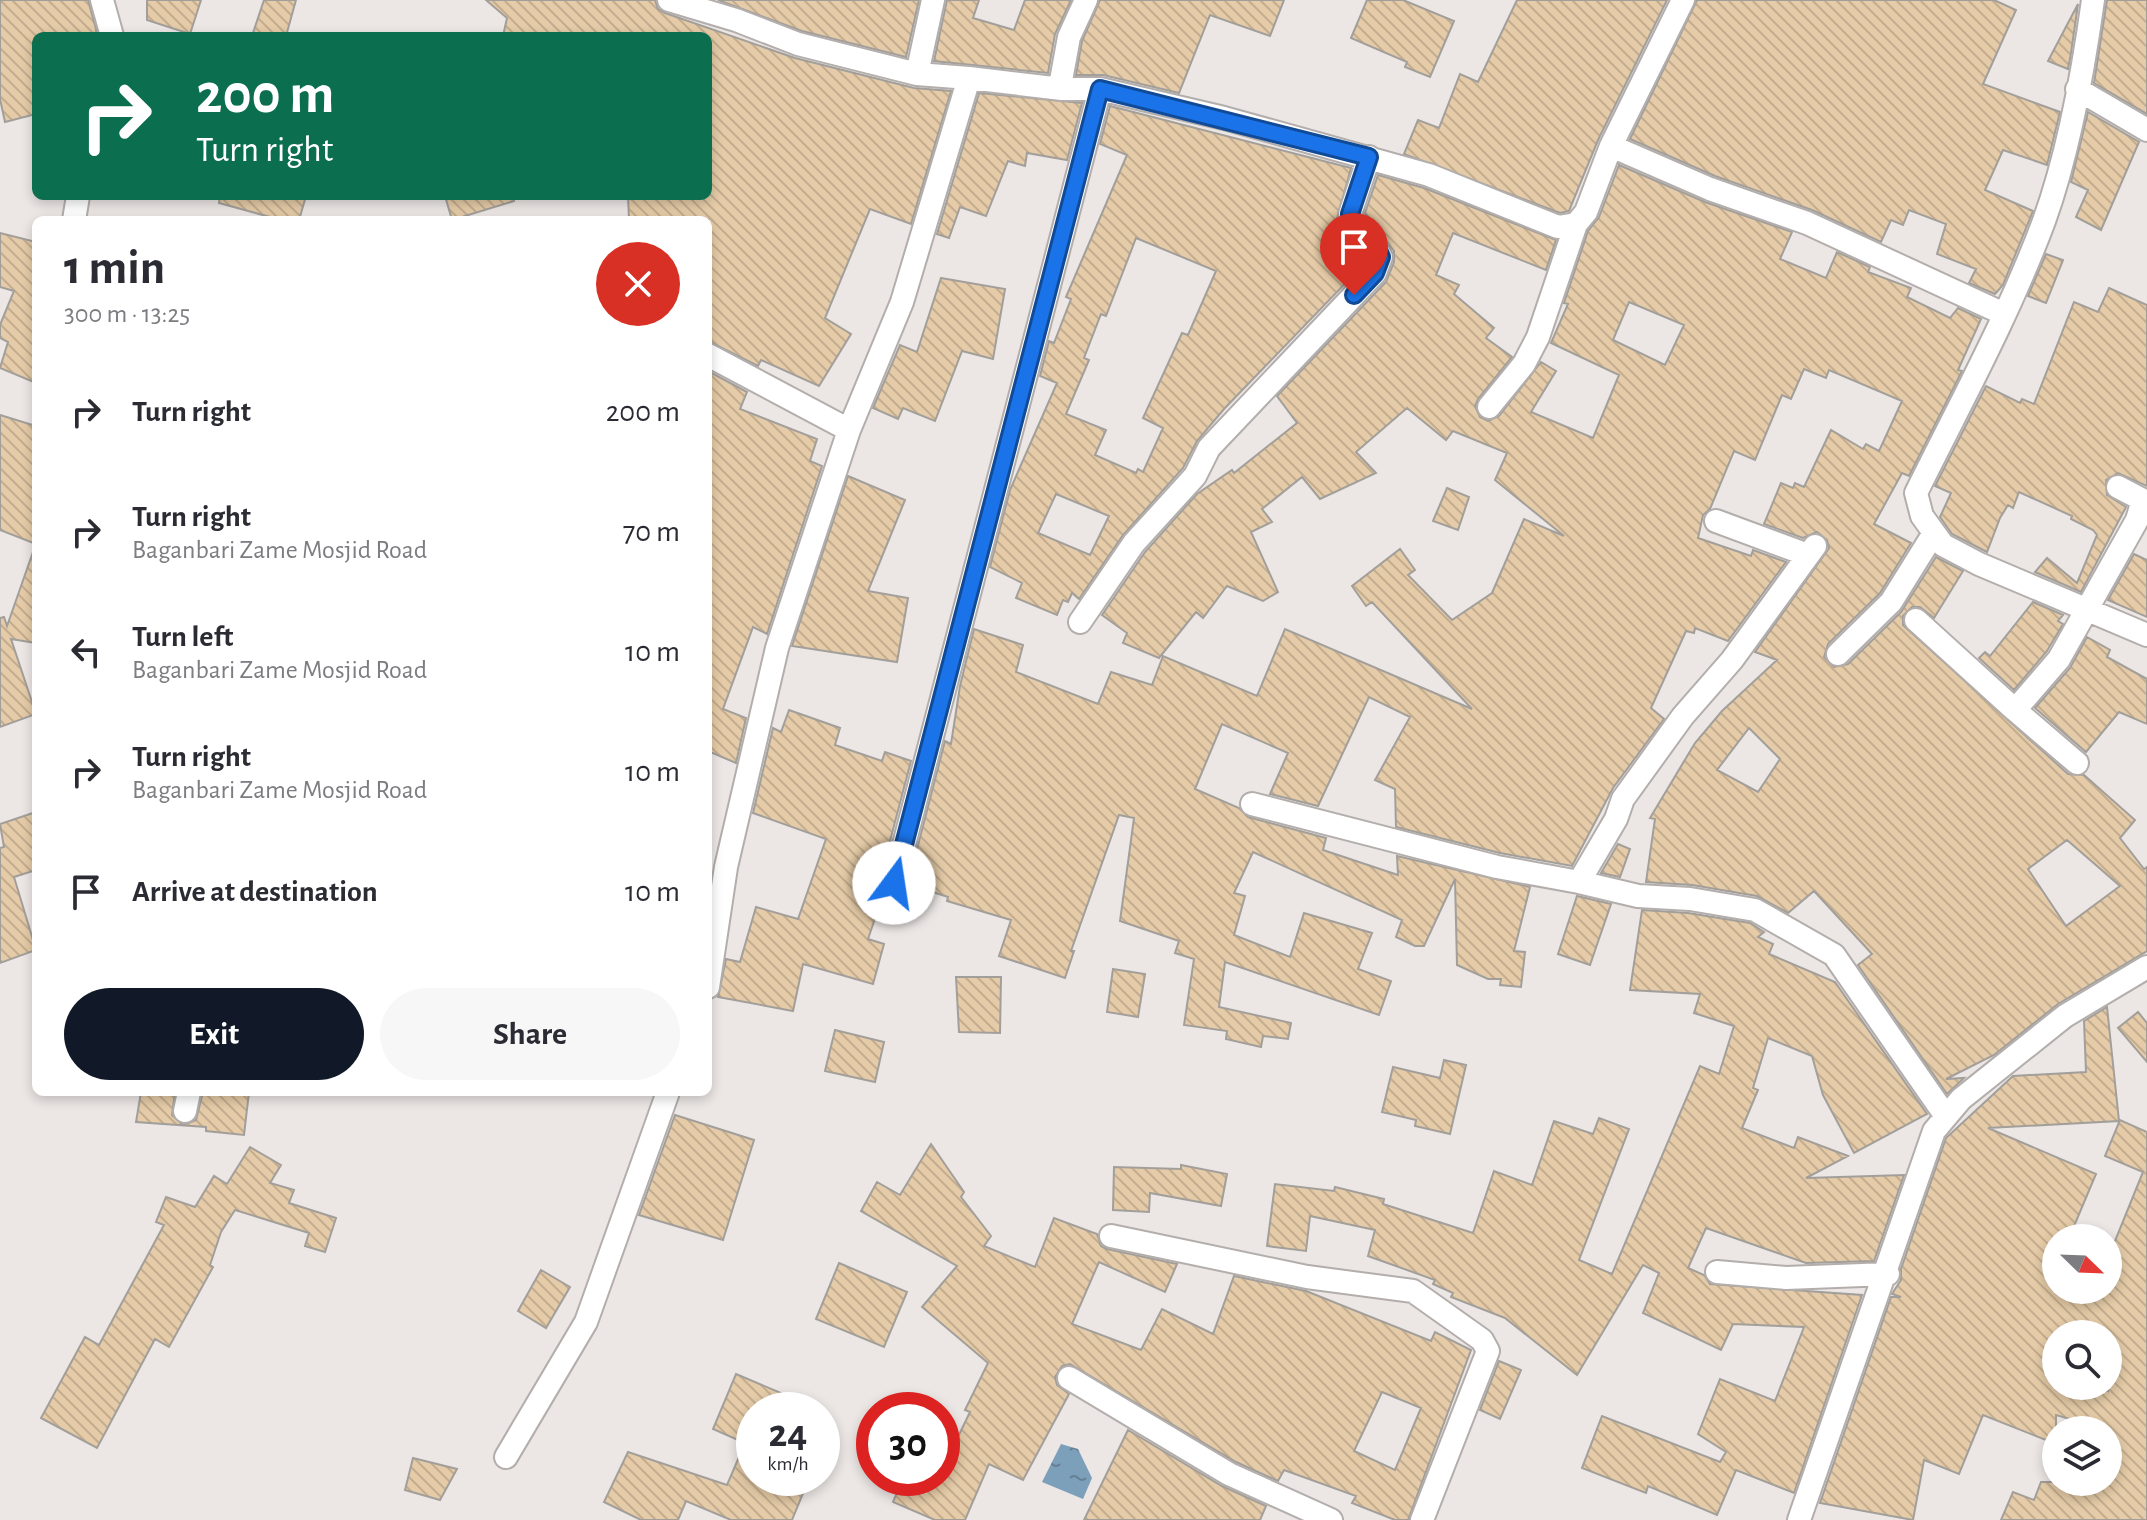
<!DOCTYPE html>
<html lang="en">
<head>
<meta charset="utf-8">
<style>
  :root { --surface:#fff; --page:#f7f7f7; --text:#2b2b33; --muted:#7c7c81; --accent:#111827 }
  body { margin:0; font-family:"Alegreya Sans",sans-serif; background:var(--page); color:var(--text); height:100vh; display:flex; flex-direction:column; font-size:30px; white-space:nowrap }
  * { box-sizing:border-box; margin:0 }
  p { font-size:26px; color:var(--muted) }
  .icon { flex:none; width:44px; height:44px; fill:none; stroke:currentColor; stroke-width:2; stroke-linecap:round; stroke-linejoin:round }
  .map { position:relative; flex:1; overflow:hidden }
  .drawer { position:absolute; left:32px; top:216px; width:680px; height:880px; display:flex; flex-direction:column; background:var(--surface); border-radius:12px; box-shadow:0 4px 12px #0003 }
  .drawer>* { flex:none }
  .top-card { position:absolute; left:32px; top:32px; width:680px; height:168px; border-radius:12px; box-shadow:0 4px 12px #0003; background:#0b6e4f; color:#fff; overflow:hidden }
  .needle { width:52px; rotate:113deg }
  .controls { position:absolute; left:2042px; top:1224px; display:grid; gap:16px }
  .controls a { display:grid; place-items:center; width:80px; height:80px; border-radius:50%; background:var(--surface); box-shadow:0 4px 12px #0003; font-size:40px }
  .speed { position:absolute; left:736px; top:1392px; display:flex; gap:16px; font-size:40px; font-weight:700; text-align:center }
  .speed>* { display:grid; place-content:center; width:104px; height:104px; border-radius:50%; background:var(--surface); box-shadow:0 4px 12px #0003; line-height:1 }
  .speed small { font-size:20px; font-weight:400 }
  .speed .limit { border:12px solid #d22; background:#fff; color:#111 }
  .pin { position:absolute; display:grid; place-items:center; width:68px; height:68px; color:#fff; margin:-82px -34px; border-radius:50% 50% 50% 0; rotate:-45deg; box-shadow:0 0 8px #0007 }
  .pin .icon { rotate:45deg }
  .me { position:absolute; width:88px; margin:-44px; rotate:14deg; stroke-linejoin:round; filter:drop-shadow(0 0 6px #0008) }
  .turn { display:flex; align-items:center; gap:28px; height:168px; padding:0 32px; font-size:36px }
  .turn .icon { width:104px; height:104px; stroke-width:2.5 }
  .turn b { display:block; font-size:56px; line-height:68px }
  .round { display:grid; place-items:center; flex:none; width:84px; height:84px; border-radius:42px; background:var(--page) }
  .summary { display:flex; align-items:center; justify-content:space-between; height:136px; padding:0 32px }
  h1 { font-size:48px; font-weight:700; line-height:60px }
  .primary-button { display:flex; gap:16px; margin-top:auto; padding:16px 32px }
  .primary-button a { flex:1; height:92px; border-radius:48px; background:var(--accent); color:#fff; font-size:32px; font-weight:700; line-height:92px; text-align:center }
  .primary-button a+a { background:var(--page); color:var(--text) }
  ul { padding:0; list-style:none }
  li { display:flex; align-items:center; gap:24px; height:120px; padding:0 32px }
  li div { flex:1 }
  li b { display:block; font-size:30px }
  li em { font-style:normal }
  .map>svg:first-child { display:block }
</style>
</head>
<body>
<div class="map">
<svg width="2147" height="1520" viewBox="0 0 2147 1520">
  <defs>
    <pattern id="water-ripples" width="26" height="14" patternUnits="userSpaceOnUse" patternTransform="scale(2)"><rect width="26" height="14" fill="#7c9fba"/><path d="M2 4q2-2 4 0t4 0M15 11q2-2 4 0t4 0" fill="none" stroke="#658096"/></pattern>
    <pattern id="building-back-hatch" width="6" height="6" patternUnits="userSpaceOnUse" patternTransform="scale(2)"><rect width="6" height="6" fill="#e5cba7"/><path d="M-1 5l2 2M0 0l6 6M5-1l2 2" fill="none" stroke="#c4ad8f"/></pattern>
  </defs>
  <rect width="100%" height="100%" fill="#ece7e5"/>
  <path fill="url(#water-ripples)" d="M1061,1444L1078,1449L1092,1478L1083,1499L1042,1482Z"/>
  <path fill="url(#building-back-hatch)" stroke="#a29f9b" stroke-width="2" fill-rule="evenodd" d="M0,0H88L96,29V33L36,36V114L5,122L0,99Z
    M147,0H201L190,34L147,20Z
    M264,0H296L286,36H252Z
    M486,0H655L658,9L665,13L795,58L914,88L951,91L911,224L870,209L825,318L851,334L819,386L761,360L758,366L708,341V220H629L628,196H708V36H503L507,18Z
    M718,0H919L906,57L802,31Z
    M947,0H979L973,18L1014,30L1025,0H1071L1055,34L1048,73L934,61Z
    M1100,0H1284L1270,36L1210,15L1179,93L1103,75H1076L1082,41Z
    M1367,0H1403L1454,21L1430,77L1405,67L1407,62L1351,38Z
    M1517,0H1667L1598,140L1569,211L1560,213L1404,154L1418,120L1439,128L1460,74L1478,82Z
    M1697,0H1994L2016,10L1983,84L2060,112L2047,165L2003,150L1985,190L2033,211L2003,285L1995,294L1969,283L1976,269L1937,254L1946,224L1909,210L1903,225L1891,220L1881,242L1812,210L1715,176L1630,139Z
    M2107,0H2147V114L2094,83Z
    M2078,4L2071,53L2068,69L2048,61Z
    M979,93L1082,103L1067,160L1027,153L1025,166L1008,161L986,216L960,207L949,238L937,234Z
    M1110,106L1351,168L1337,219L1366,258L1363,265L1224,409L1197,441L1183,468L1123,535L1079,599L1072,593L1068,602L1063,600L1057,615L1016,598L1022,583L990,567L1010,490L1057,383L1040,376L1049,341L1054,343L1071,299L1066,297L1127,155L1100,144ZM1136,238L1216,271L1188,335L1182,333L1143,418L1163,428L1143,472L1138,469L1136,473L1095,455L1106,430L1066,414L1089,360L1084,358L1101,314L1106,316ZM1056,494L1109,516L1090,555L1038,533Z
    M2088,112L2139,142L2101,230L2076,217L2088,190L2071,182Z
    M1619,165L1705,202L1792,232L1780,259L1826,278L1837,252L1870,267L1868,272L1911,288L1907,297L1950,318L1958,308L1981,319L1958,370L1962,371L1909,476L1902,473L1874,524L1911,543L1880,593L1828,644L1824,657L1834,667L1848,664L1901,612L1936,557L1963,571L1934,618L1920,607H1912L1903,616V625L2068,774L2084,775L2135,820L2120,838L2144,869L2147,867V951L2058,1004L1994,1055L1946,1079L1964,1078L1947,1094L1858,965L1872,954L1814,891L1788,913L1757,896L1692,885L1646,882L1655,819L1650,818L1695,743L1722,711L1777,660L1755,652L1829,548L1827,540L1817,532L1803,538L1764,524L1781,483L1793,488L1795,483L1804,487L1831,430L1863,449L1866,444L1879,451L1902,401L1829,370L1826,378L1804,369L1791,399L1782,395L1755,460L1734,451L1710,509L1703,515L1698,538L1751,556L1753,550L1786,562L1728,641L1695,628L1694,633L1686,631L1651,708L1664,719L1613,788L1572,866L1500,853L1396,827L1395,789L1375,780L1410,717L1369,697L1318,806L1270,794L1288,753L1222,724L1195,789L1239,808L1248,817L1326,838L1323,850L1398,875L1397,856L1530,887L1514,951L1525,952L1521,987L1500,985L1501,979H1488L1457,965L1455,879L1424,946H1415L1396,937L1402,920L1253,852L1234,893L1245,896L1234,935L1290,957L1304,913L1372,933L1358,969L1391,981L1379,1015L1225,962L1219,1007L1291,1023L1288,1039L1263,1036L1261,1047L1226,1039L1227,1031L1184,1025L1194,959L1175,953L1179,941L1120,921L1134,818L1119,815L1071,951H1074L1065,978L999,956L1011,920L947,901L948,897L908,884L945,741L951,744L960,686L974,629L1023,645L1016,672L1098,704L1111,672L1152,685L1163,656L1257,696L1285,629L1472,709L1372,602L1366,606L1352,586L1400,549L1415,570L1408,575L1452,620L1492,593L1524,519L1564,536L1495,480L1507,453L1453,431L1446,440L1407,408L1356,452L1376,473L1320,499L1302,477L1262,509L1272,522L1251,532L1278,592L1263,601L1227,586L1203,618L1196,612L1159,658L1123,643L1127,633L1102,615L1145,552L1197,494L1232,470L1234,473L1297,423L1277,396L1386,282L1394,262V251L1365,213L1378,175L1424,188L1556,240L1546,270L1453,233L1436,275L1459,285L1454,294L1494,328L1486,338L1512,357L1478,399L1475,406L1480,417L1488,421L1499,416L1541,362L1556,371L1531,412L1593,438L1619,375L1551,343L1568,304L1564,303L1588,231L1599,217ZM1629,302L1684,325L1665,365L1613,340ZM1749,728L1780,759L1758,792L1717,770ZM2067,840L2120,886L2066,926L2028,869Z
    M220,196H306L299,220H269L270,217L219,203Z
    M445,196H513L514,201L452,220Z
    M0,233L36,242V383L0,368L8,342L0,338V325L14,291L0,287Z
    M2046,254L2063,260L2046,303L2028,296Z
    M941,278L1005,289L993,359L962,351L935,421L903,408L898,419L873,408L900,345L917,352Z
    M2109,288L2147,305V486L2118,473L2106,480L2107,495L2126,507L2081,592L2035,572L2047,558L2077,583L2097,535L2093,530L2071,519L2072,516L2019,492L2013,508L2008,505L2000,518L1987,552L1952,534L1940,517L1951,493L1935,486L1986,386L2020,403L2022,399L2034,404L2074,302L2098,312Z
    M708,371L747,392L740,409L817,439L810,461L822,466L767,634L753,627L723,709L746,718L736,763L708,751Z
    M0,415L36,426V544L0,530Z
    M848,476L905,500L868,591L908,598L897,662L792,646Z
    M1447,488L1469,497L1458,530L1433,521Z
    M33,552H36V643L11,639L36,714L0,727V618L4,617L7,626Z
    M2134,554L2147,560V617L2108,600Z
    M2033,602L2063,615L2058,621L2063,624L2047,651L2014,690L1979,658L1985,652L1990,656Z
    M2087,637L2110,650L2107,657L2147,679V724L2119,712L2086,752L2035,708L2070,668Z
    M789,710L840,728L835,745L882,761L885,752L911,761L880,879L884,892L868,939L884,944L873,984L803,964L793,1011L718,997L726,959L740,962L756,907L798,919L826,839L753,813L773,728L781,732Z
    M36,812V870L14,877L36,950L0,963V848L4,847L0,824Z
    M1618,844L1630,849L1620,877L1601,873Z
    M1577,896L1611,904L1590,965L1558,954Z
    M1642,910L1688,913L1750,923L1764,932L1758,937L1773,944L1769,954L1835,982L1927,1114L1854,1153L1823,1095L1812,1056L1768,1038L1753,1088L1758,1090L1742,1128L1794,1148L1798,1137L1848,1156L1806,1178L1904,1175L1874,1261L1806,1263L1706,1228L1688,1268L1704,1275L1710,1284L1862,1295L1794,1493L1736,1470L1717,1515L1648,1486L1646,1493L1582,1468L1602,1416L1720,1462L1726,1452L1698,1434L1720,1379L1775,1401L1804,1327L1733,1324L1721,1350L1643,1313L1659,1273L1643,1265L1577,1375L1505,1318L1451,1297L1453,1293L1433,1284L1435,1280L1368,1256L1375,1230L1310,1216L1306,1251L1267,1246L1275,1184L1334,1191L1335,1187L1384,1199L1383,1204L1473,1233L1494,1171L1532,1185L1554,1121L1593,1134L1599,1118L1629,1129L1579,1260L1612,1274L1700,1066L1719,1074L1734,1026L1694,1013L1700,994L1630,990Z
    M1113,969L1145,974L1138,1017L1107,1012Z
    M956,977H1001L1000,1033L959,1032Z
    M2107,1007L2119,1121L1988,1128L2096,1174L2069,1238H2056V1290H2108V1244L2113,1246L2143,1172L2105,1156L2120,1120L2147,1132V1520H2001L2013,1492L2034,1500L2041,1482H2108V1430L2056,1415V1444L1983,1415L1959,1474L1924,1460L1913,1520L1820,1503L1891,1297H1901L1892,1294L1901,1280V1269L1946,1138L2013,1076L2086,1072L2084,1021ZM2056,1334H2108V1391L2094,1386H2056Z
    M2138,1012L2147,1023V1062L2118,1028Z
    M835,1030L884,1042L875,1082L825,1071Z
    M1444,1060L1466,1065L1450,1134L1415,1126L1416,1120L1382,1112L1393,1067L1440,1078Z
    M141,1092H175L172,1115L183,1125L196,1120L203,1092H249L244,1135L206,1131V1127L136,1122Z
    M675,1115L754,1140L723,1240L639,1215Z
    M931,1144L964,1192L961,1197L991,1236L984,1246L1035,1267L1054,1218L1097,1234L1101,1246L1107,1249L1177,1264L1165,1292L1099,1262L1072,1324L1141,1350L1162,1309L1213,1334L1234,1276L1306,1291L1431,1341L1435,1332L1471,1350L1408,1520H1395L1352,1503L1356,1496L1284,1470L1278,1481L1236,1462L1070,1364L1062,1366L1055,1377L1057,1385L1069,1394L1023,1480L989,1464L965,1520H935L893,1502L903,1478H942V1470L970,1412L965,1410L988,1363L922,1307L957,1266L861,1211L877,1182L900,1195ZM1382,1392L1421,1408L1395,1470L1354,1451Z
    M250,1147L281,1165L270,1183L294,1190L289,1203L336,1218L325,1252L305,1246L309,1233L235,1210L221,1232L210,1265L213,1267L169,1347L155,1339L97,1448L41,1418L85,1337L99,1345L164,1225L156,1222L166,1197L195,1207L214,1176L227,1184Z
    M1181,1165L1227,1174L1221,1206L1150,1193L1149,1212L1113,1210L1114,1167L1181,1169Z
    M839,1263L907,1292L884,1347L816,1319Z
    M541,1270L570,1287L546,1328L518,1311Z
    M1499,1361L1521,1370L1500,1419L1480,1410Z
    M736,1374L821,1410H754V1478H786L806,1486L792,1520H731L686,1501L678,1520H641L604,1502L628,1452L727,1485L745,1443L713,1429Z
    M1128,1430L1222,1486L1266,1506L1260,1520H1084Z
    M413,1458L457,1469L440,1500L405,1490Z"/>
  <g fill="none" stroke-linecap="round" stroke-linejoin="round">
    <defs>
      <path id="street" d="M102,0L112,36
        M669,0L736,20L798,44L917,74
        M933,0L917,74L969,78
        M2093,0C2083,73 2069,152 2044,221C2009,315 1960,404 1916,493L1922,516L1943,545L1979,564L2147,635
        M1060,86L1069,37L1086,0
        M2077,89L2147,130
        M1611,146L1710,189L1807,223L2004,314
        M74,220L78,196
        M708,355L849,430L902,302L969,78L1062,89H1100L1224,118L1429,175L1558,227L1576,224L1586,212L1611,146L1683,0
        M1489,407L1524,364L1538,337L1576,224
        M1716,521L1808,555
        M1916,620L2015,710
        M1080,622L1134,543L1195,476L1209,448L1375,273L1381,257C1374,239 1357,232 1350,214L1369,157
        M1838,654L1891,602L1934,533
        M2077,763L2015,710L2059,659L2137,520L2143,500L2118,487
        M1252,804L1497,867L1579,882L1616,819L1623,799L1683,716L1732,660L1815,546
        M1579,882L1638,896L1690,899L1755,910L1834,955L1945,1115
        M894,883L1100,89
        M708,987L726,867L777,648L849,430
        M185,1111L189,1092
        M1111,1236L1307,1277L1413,1291L1482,1340L1488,1351L1422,1520
        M1717,1272L1786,1278L1888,1274
        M1069,1378L1229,1474L1331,1520
        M506,1457L586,1322L668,1092
        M1799,1520L1934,1131L1961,1099L2065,1016L2147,967"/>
    </defs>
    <use href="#street" stroke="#b3aeab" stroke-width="26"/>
    <use href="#street" stroke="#fff" stroke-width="22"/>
  </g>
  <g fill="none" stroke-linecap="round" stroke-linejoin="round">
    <defs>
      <path id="route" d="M894,883L1100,89L1369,157L1350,214C1357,232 1374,239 1381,257L1375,273L1354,295"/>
    </defs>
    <use href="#route" stroke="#114b97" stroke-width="20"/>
    <use href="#route" stroke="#1a73e8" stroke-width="14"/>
  </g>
</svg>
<div class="controls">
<a><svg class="needle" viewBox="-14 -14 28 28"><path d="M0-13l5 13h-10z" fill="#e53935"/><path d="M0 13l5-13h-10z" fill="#7c7c81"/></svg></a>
<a><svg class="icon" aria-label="search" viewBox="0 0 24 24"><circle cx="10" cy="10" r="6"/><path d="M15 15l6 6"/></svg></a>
<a><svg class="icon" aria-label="layers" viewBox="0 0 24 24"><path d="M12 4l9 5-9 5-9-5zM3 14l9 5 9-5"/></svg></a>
</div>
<div class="speed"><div>24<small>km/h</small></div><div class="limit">30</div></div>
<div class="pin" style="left:1354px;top:295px;background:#d93025"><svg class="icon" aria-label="arrive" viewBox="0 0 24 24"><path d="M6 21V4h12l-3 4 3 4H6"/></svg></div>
<svg class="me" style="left:894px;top:883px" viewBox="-20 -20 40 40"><circle r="19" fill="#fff"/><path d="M0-13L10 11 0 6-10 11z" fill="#1a73e8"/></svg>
<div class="top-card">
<div class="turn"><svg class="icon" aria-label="right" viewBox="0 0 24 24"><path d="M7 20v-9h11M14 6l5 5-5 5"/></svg><div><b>200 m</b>Turn right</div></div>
</div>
<section class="drawer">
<div class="summary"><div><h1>1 min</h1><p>300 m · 13:25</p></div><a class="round" style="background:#d93025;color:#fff"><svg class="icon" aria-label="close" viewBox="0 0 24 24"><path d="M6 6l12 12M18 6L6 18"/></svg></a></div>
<ul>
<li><svg class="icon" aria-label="right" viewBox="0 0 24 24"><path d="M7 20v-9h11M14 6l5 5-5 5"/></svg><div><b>Turn right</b></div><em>200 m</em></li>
<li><svg class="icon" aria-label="right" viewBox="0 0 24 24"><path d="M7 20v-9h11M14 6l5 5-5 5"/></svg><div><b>Turn right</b><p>Baganbari Zame Mosjid Road</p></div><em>70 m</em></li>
<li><svg class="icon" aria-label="left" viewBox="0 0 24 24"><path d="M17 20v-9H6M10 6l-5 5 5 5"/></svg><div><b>Turn left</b><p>Baganbari Zame Mosjid Road</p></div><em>10 m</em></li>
<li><svg class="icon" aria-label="right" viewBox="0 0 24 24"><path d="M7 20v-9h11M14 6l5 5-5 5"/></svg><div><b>Turn right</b><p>Baganbari Zame Mosjid Road</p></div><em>10 m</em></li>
<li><svg class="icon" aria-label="arrive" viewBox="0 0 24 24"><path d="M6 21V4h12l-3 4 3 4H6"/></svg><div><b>Arrive at destination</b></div><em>10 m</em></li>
</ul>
<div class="primary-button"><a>Exit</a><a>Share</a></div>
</section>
</div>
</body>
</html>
